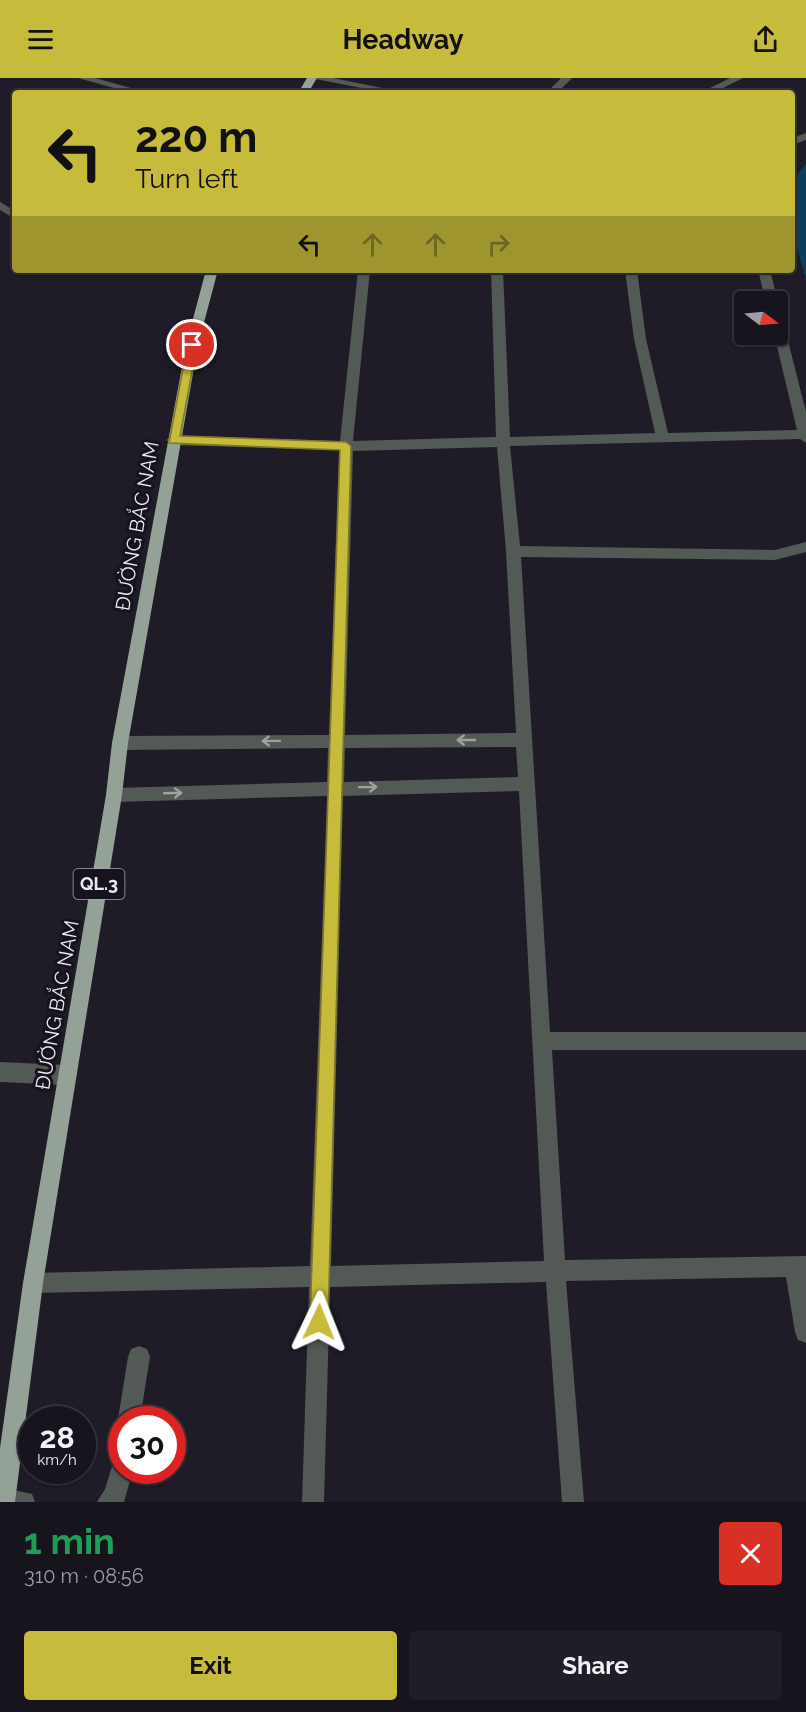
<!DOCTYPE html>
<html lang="en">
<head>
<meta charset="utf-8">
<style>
  :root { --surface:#17141d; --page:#201d26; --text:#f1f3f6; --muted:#9e9ea4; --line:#36333b; --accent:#c7bb3b }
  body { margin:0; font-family:Raleway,sans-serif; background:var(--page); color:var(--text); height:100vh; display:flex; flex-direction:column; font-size:22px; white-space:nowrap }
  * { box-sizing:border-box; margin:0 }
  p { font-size:20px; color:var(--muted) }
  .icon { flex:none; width:33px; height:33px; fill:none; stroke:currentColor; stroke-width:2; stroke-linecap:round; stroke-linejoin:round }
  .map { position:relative; height:1424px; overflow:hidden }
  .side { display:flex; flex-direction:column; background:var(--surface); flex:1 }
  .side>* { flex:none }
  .top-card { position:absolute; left:12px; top:12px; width:783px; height:183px; border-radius:6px; box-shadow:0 2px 4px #0004,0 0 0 2px var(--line); background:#c7bb3b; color:#111; overflow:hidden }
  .needle { width:39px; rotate:106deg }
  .fabs { position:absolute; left:734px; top:213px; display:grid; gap:12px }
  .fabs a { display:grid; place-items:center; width:54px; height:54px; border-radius:6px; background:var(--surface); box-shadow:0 2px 4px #0004,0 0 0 2px var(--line); font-size:30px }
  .speed { position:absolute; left:18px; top:1328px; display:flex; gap:12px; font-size:30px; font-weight:700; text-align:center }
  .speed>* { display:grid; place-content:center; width:78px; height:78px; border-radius:50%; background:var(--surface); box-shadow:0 2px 4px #0004,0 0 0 2px var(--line); line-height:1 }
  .speed small { font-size:15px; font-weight:400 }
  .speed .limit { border:9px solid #d22; background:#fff; color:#111 }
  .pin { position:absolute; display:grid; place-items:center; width:51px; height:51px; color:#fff; margin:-26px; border:3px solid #fff; border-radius:50%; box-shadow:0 2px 6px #0007 }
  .me { position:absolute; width:66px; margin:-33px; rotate:2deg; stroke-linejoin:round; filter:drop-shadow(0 0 4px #0008) }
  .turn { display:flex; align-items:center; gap:21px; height:126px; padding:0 24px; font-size:27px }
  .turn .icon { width:78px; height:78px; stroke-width:2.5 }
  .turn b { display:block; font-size:42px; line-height:51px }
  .lanes { display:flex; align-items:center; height:57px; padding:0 24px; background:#0003; justify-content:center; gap:30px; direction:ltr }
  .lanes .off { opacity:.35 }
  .round { display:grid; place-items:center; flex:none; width:63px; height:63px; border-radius:6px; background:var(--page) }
  .summary { display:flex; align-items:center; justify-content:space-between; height:102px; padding:0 24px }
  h1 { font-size:36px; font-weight:700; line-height:45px; color:#1e9e55 }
  .action { display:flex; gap:12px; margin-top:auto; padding:12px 24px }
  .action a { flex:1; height:69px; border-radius:6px; background:var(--accent); color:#111; font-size:24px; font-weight:700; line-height:69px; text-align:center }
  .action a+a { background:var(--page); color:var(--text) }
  header { display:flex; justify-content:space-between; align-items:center; height:78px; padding:0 24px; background:var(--accent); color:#111; font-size:27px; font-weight:700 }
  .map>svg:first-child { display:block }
</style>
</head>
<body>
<header><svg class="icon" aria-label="menu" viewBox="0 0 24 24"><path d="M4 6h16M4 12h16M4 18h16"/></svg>Headway<svg class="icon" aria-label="share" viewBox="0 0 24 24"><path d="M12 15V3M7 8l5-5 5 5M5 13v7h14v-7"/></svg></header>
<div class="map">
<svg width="806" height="1424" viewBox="0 0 806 1424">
  <rect width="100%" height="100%" fill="#1f1b27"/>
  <path fill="#0a3e5b" d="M806,85V202L792,153V104Z"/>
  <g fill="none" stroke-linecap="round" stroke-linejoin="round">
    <path fill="#535954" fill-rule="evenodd" d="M310,0H333L387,11L382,14Z
      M0,984L67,987L74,990L77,997L74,1004L67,1007L0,1004Z
      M139,1268L147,1271L150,1279L140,1341H122V1349L118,1341L128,1279L131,1271Z
      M122,1379V1392H133L124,1424H97L105,1411L114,1382Z
      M5,1410L32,1416L35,1424H0V1412Z"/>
    <path fill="#535954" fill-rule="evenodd" d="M78,0H95L149,15H132Z
      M561,0H572L557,15H546Z
      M730,0H743L713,15H700Z
      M806,55V62L792,67V60Z
      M0,124L15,133V141L0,132Z
      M358,192H370L353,363L496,359L491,192H503L510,359L655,355L634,261L625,192H637L646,261L668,355L797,352L774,256H777V239L783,243L806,334V365L800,361L510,368L520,468L775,472L806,464V474L775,482L521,479L550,954H806V972H552L565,1182L806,1178V1265L798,1262L795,1254L786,1199L566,1203L584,1424H562L546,1204L330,1209L324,1424H302L309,1209L33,1215L26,1212L23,1205L26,1198L33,1195L310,1188L327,718L114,724L108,722L106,717L108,712L114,710L327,704L328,670L120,672L114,670L112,665L114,660L120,658L329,657L339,372L173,367L166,362L173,357L340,363ZM497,369L506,473L516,655L345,657L353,373ZM516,669L518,699L344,704L345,670ZM519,713L544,1183L331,1188L343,718Z
      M758,192H770L778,224L777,226V224H766Z"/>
    <path fill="#94a196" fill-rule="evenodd" d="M307,0H317L308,15H298Z
      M206,192H218L198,267L128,665L122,717L43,1205L15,1424H0V1370L23,1205L106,717L112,665L186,267Z"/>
  </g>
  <defs><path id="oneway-shaft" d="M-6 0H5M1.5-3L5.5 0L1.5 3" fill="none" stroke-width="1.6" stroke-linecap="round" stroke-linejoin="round" transform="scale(1.5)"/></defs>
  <g stroke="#9fa1a3">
    <use href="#oneway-shaft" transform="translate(466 662) rotate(180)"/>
    <use href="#oneway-shaft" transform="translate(271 663) rotate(179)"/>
    <use href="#oneway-shaft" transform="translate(368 709) rotate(-1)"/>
    <use href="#oneway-shaft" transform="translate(173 715) rotate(-2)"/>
  </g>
  <path fill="#c7bb3b" stroke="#817a26" stroke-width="1.5" d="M188,264L197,267L180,358L346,364L351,368L328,1244L325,1251L319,1253L313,1251L310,1244L340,372L169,365Z"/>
  <g text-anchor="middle" stroke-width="6" stroke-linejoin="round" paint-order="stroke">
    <rect fill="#16121e" stroke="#aba8b2" stroke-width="1.5" x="73.5" y="791" width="51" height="30" rx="4.5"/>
    <g font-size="18" font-weight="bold" fill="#ebe9f2">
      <text x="99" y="812">QL.3</text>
    </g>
    <g font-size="20" fill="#ebe9f2" stroke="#16121e">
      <text transform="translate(137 448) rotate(-80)" y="7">ĐƯỜNG BẮC NAM</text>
      <text transform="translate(57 927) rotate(-80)" y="7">ĐƯỜNG BẮC NAM</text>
    </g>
  </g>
</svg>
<div class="fabs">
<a><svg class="needle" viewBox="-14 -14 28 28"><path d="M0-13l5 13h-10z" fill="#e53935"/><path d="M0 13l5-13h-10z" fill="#9e9ea4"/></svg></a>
</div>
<div class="speed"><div>28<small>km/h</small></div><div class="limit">30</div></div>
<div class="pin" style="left:192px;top:267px;background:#d93025"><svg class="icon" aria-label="arrive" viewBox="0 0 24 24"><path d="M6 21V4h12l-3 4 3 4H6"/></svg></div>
<svg class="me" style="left:319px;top:1244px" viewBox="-20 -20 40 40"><path d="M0-17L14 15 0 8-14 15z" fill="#c7bb3b" stroke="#fff" stroke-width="4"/></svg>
<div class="top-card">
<div class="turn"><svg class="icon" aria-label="left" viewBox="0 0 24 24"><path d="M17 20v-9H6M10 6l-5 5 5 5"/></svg><div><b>220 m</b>Turn left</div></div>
<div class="lanes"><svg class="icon" aria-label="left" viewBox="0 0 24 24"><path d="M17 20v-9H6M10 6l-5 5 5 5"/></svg><svg class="icon off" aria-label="ahead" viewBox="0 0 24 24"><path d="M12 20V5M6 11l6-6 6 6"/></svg><svg class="icon off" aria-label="ahead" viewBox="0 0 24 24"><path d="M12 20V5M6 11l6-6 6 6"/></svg><svg class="icon off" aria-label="right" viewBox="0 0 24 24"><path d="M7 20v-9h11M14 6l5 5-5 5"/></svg></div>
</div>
</div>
<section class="side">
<div class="summary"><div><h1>1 min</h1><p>310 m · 08:56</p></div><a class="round" style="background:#d93025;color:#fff"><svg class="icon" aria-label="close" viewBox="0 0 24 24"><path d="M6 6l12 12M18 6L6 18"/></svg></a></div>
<div class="action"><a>Exit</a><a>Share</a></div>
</section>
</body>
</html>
